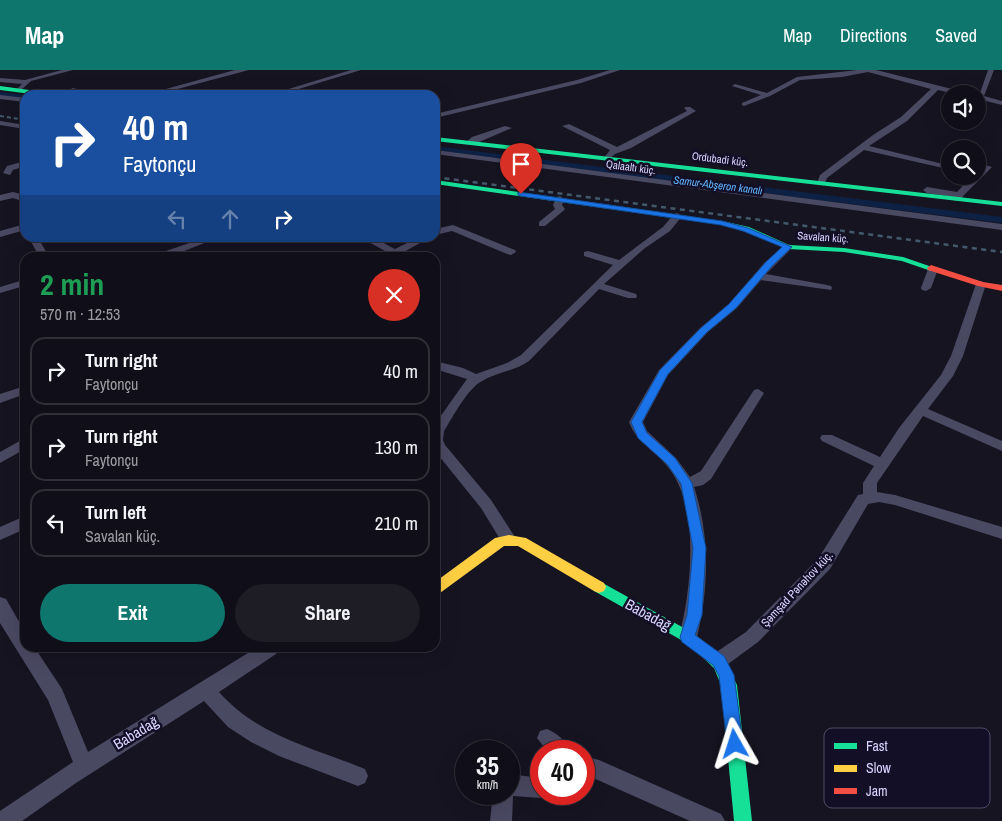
<!DOCTYPE html>
<html lang="en">
<head>
<meta charset="utf-8">
<style>
  :root { --surface:#100f19; --page:#1e1d26; --text:#f1f3f6; --muted:#9c9ca2; --line:#302f38; --accent:#0f766e }
  body { margin:0; font-family:"Archivo Narrow",sans-serif; background:var(--page); color:var(--text); height:100vh; display:flex; flex-direction:column; font-size:19px; white-space:nowrap }
  * { box-sizing:border-box; margin:0 }
  p { font-size:16px; color:var(--muted) }
  .icon { flex:none; width:28px; height:28px; fill:none; stroke:currentColor; stroke-width:2; stroke-linecap:round; stroke-linejoin:round }
  .map { position:relative; flex:1; overflow:hidden }
  .drawer { position:absolute; left:20px; top:182px; width:420px; height:400px; display:flex; flex-direction:column; background:var(--surface); border-radius:15px; box-shadow:0 5px 20px #0002,0 0 0 1px var(--line) }
  .drawer>* { flex:none }
  .top-card { position:absolute; left:20px; top:20px; width:420px; height:152px; border-radius:15px; box-shadow:0 5px 20px #0002,0 0 0 1px var(--line); background:#1a4fa0; color:#fff; overflow:hidden }
  .buttons { position:absolute; left:941px; top:15px; display:grid; gap:10px }
  .buttons a { display:grid; place-items:center; width:45px; height:45px; border-radius:50%; background:var(--surface); box-shadow:0 5px 20px #0002,0 0 0 1px var(--line); font-size:25px }
  .speed { position:absolute; left:455px; top:670px; display:flex; gap:10px; font-size:25px; font-weight:700; text-align:center }
  .speed>* { display:grid; place-content:center; width:65px; height:65px; border-radius:50%; background:var(--surface); box-shadow:0 5px 20px #0002,0 0 0 1px var(--line); line-height:1 }
  .speed small { font-size:12px; font-weight:400 }
  .speed .limit { border:8px solid #d22; background:#fff; color:#111 }
  .pin { position:absolute; display:grid; place-items:center; width:42px; height:42px; color:#fff; margin:-51px -21px; border-radius:50% 50% 50% 0; rotate:-45deg; box-shadow:0 0 5px #0007 }
  .pin .icon { rotate:45deg }
  .me { position:absolute; width:55px; margin:-28px; rotate:354deg; stroke-linejoin:round; filter:drop-shadow(0 0 4px #0008) }
  .turn { display:flex; align-items:center; gap:18px; height:105px; padding:0 20px; font-size:22px }
  .turn .icon { width:65px; height:65px; stroke-width:2.5 }
  .turn b { display:block; font-size:35px; line-height:42px }
  .lanes { display:flex; align-items:center; height:48px; padding:0 20px; background:#0003; justify-content:center; gap:25px; direction:ltr }
  .lanes .off { opacity:.35 }
  .round { display:grid; place-items:center; flex:none; width:52px; height:52px; border-radius:26px; background:var(--page) }
  .head { display:flex; align-items:center; justify-content:space-between; height:85px; padding:0 20px }
  h1 { font-size:30px; font-weight:700; line-height:38px; color:#1e9e55 }
  .action { display:flex; gap:10px; margin-top:auto; padding:10px 20px }
  .action a { flex:1; height:58px; border-radius:30px; background:var(--accent); color:#fff; font-size:20px; font-weight:700; line-height:58px; text-align:center }
  .action a+a { background:var(--page); color:var(--text) }
  ul { padding:0; list-style:none }
  li { display:flex; align-items:center; gap:15px; height:68px; margin:0 10px 8px; padding:0 10px; border:2px solid var(--line); border-radius:15px }
  li div { flex:1 }
  li b { display:block; font-size:19px }
  li em { font-style:normal }
  header { display:flex; align-items:center; gap:30px; box-sizing:border-box; height:70px; padding:0 25px; background:var(--accent); color:#fff }
  header strong { font-size:24px }
  nav { display:flex; gap:28px; margin-inline-start:auto; font-size:18px }
  .map>svg:first-child { display:block }
</style>
</head>
<body>
<header>
<strong>Map</strong>
<nav><a>Map</a><a>Directions</a><a>Saved</a></nav>
</header>
<div class="map">
<svg width="1002" height="751" viewBox="0 0 1002 751">
  <rect width="100%" height="100%" fill="#161421"/>
  <g fill="none" stroke-linecap="round" stroke-linejoin="round">
    <path fill="#0d2144" fill-rule="evenodd" d="M0,22L25,25H26L25,29L0,26Z
      M435,76L1002,147V153L435,82Z"/>
    <path fill="#4a4962" fill-rule="evenodd" d="M62,0H73L31,11L19,22L16,20L22,14L0,12V8L25,10Z
      M235,0H249L155,25H144Z
      M351,0H361L279,25H269Z
      M610,0H620L581,13L435,48V44L577,10Z
      M857,0H876L968,23L955,24L938,20L907,51L869,76L943,94V98L864,80L827,108L824,115L817,113L820,105L873,65L901,47L931,19L868,2L842,7L800,10L770,26L744,36L742,35V33L761,25L732,16L735,14L767,23L797,7Z
      M988,0H994L984,26L1002,31V35L978,29Z
      M73,18L88,22L85,24C75,22 68,25 58,25Z
      M0,25L25,28V32L0,29Z
      M686,37H690L696,41L631,78L615,84L608,90L604,88L610,80L562,56L569,54L617,77L687,41L684,38Z
      M0,51L25,55V59L0,55Z
      M505,56L512,58L472,75L465,73L472,67Z
      M435,80L1002,154V160L435,84Z
      M25,91V96L13,100L10,105L3,103L7,96Z
      M985,95L992,97L963,126L961,131H955L954,127L927,123L923,120L927,117L957,122L972,106H978V102Z
      M13,122L25,125V132L13,128L0,131V125Z
      M560,126L564,129L562,135L565,139L563,141L545,156H539V152L555,139L553,135L557,127Z
      M677,143L682,146L670,161L645,178L604,214L636,224L637,226L636,228H628L599,219L529,291C515,301 497,302 482,311C467,319 453,347 444,361L443,370L445,375L491,430L517,470L515,474L509,476L503,474L481,438L435,381V354L467,309L435,299V291L463,298L476,304L507,293L521,285L613,195L584,186V182L588,181L619,190L663,157L674,144Z
      M25,154V160L0,167V161Z
      M453,155L515,180L516,182L511,185L507,184L452,161L435,165V159Z
      M29,168H38L50,188H40Z
      M204,168H210L212,170L174,185V188L162,186L166,181Z
      M364,168H374L395,179L417,168H429L393,188H379L387,182L365,170Z
      M788,174L791,175V179L766,204L827,215L831,216L832,218L831,220L761,210L737,238L708,262L668,305L643,352L647,361L676,388L690,407L701,401L754,320L758,319L764,323L711,409L703,415L694,417C710,465 709,518 697,567L694,572L688,575L682,572L679,567C691,521 700,442 671,401C659,383 637,374 629,352L659,300L700,258L729,234L765,192Z
      M933,196L938,199L931,218L926,221L922,220L921,218L928,199Z
      M20,211L25,214L24,216L0,223V217Z
      M981,211L986,214L963,286L953,306L928,339L1002,371V381L923,346L877,413V422L895,425L1002,457V469L895,435L879,432L868,434L830,499L758,572L724,597L718,599L712,597L709,591L712,585L746,562L818,489L858,425L863,424V413L874,396L822,371L820,368L822,365H832L880,387L899,358L941,305L951,286L976,214Z
      M25,316V324L0,333V324Z
      M25,368V379L0,393V382Z
      M25,446V459L0,470V457Z
      M0,527L6,529L25,562V578H35L62,619L88,682L256,578H279L276,584L219,622C259,667 312,677 365,699L368,706L365,713L358,716L279,686L251,672L228,657L204,631L76,713L22,751H0V741L73,692L48,630L0,553Z
      M547,659C557,663 566,671 570,681H547L537,668L540,661Z
      M584,686L599,690L721,744L725,751H690L591,707L584,706Z
      M517,705L541,708V724H549L548,725L541,728L513,726L512,751H490L493,724H509V707Z"/>
    <path fill="#16e098" fill-rule="evenodd" d="M0,16L51,23L54,25H39L0,20Z
      M435,67L1002,132V136L435,71Z
      M435,110L722,151L749,157L789,175L844,178L903,187L935,198L931,201L902,191L844,182L788,179L743,161L722,155L435,114Z
      M599,511L693,563L724,588L737,615L752,751H734L721,615L714,598L697,582L683,571L594,521L592,517L594,513Z"/>
    <path fill="#ffcf43" fill-rule="evenodd" d="M509,465L526,468L604,513L606,517L604,521L599,523L594,521L518,476H504L440,523L435,525V512L495,468Z"/>
    <path fill="#f24e42" fill-rule="evenodd" d="M931,195L983,212L1002,215V221L978,216L928,200L927,198Z"/>
    <path stroke="#43596b" stroke-width="2" stroke-dasharray="4 3" stroke-linecap="butt" d="M0,46L25,50"/>
    <path stroke="#43596b" stroke-width="2.5" stroke-dasharray="5 4.5" stroke-linecap="butt" d="M435,107L1002,182"/>
  </g>
  <path fill="#1a73e8" stroke="#114b97" d="M518,122L722,151L748,158L792,177L772,196L736,238L707,262L668,304L642,352L647,363L675,388L692,413L706,478L702,545L695,565L724,586L734,605L743,674L741,679L735,681L729,679L727,674L719,606L713,595L682,572L680,567L687,545L693,478L681,414L667,394L638,368L631,352L660,300L701,258L729,234L766,192L782,177L743,161L721,155L521,126L518,125Z"/>
  <g text-anchor="middle" stroke-width="5" stroke-linejoin="round" paint-order="stroke">
    <g font-size="11" fill="#d9d4ff" stroke="#130f26">
      <text transform="translate(720 89) rotate(7)" y="4">Ordubadi küç.</text>
      <text transform="translate(631 97) rotate(8)" y="4">Qalaaltı küç.</text>
      <text transform="translate(823 167) rotate(4)" y="4">Savalan küç.</text>
    </g>
    <g font-size="11" font-style="italic" fill="#62b6ff" stroke="#130f26">
      <text transform="translate(718 115) rotate(7)" y="4">Samur-Abşeron kanalı</text>
    </g>
    <g font-size="12" fill="#d9d4ff" stroke="#130f26">
      <text transform="translate(797 519) rotate(-47)" y="4">Şəmşad Pənəhov küç.</text>
    </g>
    <g font-size="15" fill="#d9d4ff" stroke="#130f26">
      <text transform="translate(648 545) rotate(29)" y="5">Babadağ</text>
      <text transform="translate(136 663) rotate(-31)" y="5">Babadağ</text>
    </g>
  </g>
  <rect x="824" y="658" width="166" height="80" rx="8" fill="#130f26" stroke="#4e4a67" stroke-width="1"/>
  <rect x="834" y="673" width="23" height="6" fill="#16e098"/>
  <rect x="834" y="695" width="23" height="7" fill="#ffcf43"/>
  <rect x="834" y="718" width="23" height="6" fill="#f24e42"/>
  <g font-size="14" fill="#d9d4ff">
    <text x="866" y="681">Fast</text>
    <text x="866" y="703">Slow</text>
    <text x="866" y="726">Jam</text>
  </g>
</svg>
<div class="buttons">
<a><svg class="icon" aria-label="sound" viewBox="0 0 24 24"><path d="M4 9h4l5-4v14l-5-4H4zM17 9q2 3 0 6"/></svg></a>
<a><svg class="icon" aria-label="search" viewBox="0 0 24 24"><circle cx="10" cy="10" r="6"/><path d="M15 15l6 6"/></svg></a>
</div>
<div class="speed"><div>35<small>km/h</small></div><div class="limit">40</div></div>
<div class="pin" style="left:521px;top:124px;background:#d93025"><svg class="icon" aria-label="arrive" viewBox="0 0 24 24"><path d="M6 21V4h12l-3 4 3 4H6"/></svg></div>
<svg class="me" style="left:735px;top:674px" viewBox="-20 -20 40 40"><path d="M0-17L14 15 0 8-14 15z" fill="#1a73e8" stroke="#fff" stroke-width="4"/></svg>
<div class="top-card">
<div class="turn"><svg class="icon" aria-label="right" viewBox="0 0 24 24"><path d="M7 20v-9h11M14 6l5 5-5 5"/></svg><div><b>40 m</b>Faytonçu</div></div>
<div class="lanes"><svg class="icon off" aria-label="left" viewBox="0 0 24 24"><path d="M17 20v-9H6M10 6l-5 5 5 5"/></svg><svg class="icon off" aria-label="ahead" viewBox="0 0 24 24"><path d="M12 20V5M6 11l6-6 6 6"/></svg><svg class="icon" aria-label="right" viewBox="0 0 24 24"><path d="M7 20v-9h11M14 6l5 5-5 5"/></svg></div>
</div>
<section class="drawer">
<div class="head"><div><h1>2 min</h1><p>570 m · 12:53</p></div><a class="round" style="background:#d93025;color:#fff"><svg class="icon" aria-label="close" viewBox="0 0 24 24"><path d="M6 6l12 12M18 6L6 18"/></svg></a></div>
<ul>
<li><svg class="icon" aria-label="right" viewBox="0 0 24 24"><path d="M7 20v-9h11M14 6l5 5-5 5"/></svg><div><b>Turn right</b><p>Faytonçu</p></div><em>40 m</em></li>
<li><svg class="icon" aria-label="right" viewBox="0 0 24 24"><path d="M7 20v-9h11M14 6l5 5-5 5"/></svg><div><b>Turn right</b><p>Faytonçu</p></div><em>130 m</em></li>
<li><svg class="icon" aria-label="left" viewBox="0 0 24 24"><path d="M17 20v-9H6M10 6l-5 5 5 5"/></svg><div><b>Turn left</b><p>Savalan küç.</p></div><em>210 m</em></li>
</ul>
<div class="action"><a>Exit</a><a>Share</a></div>
</section>
</div>
</body>
</html>
